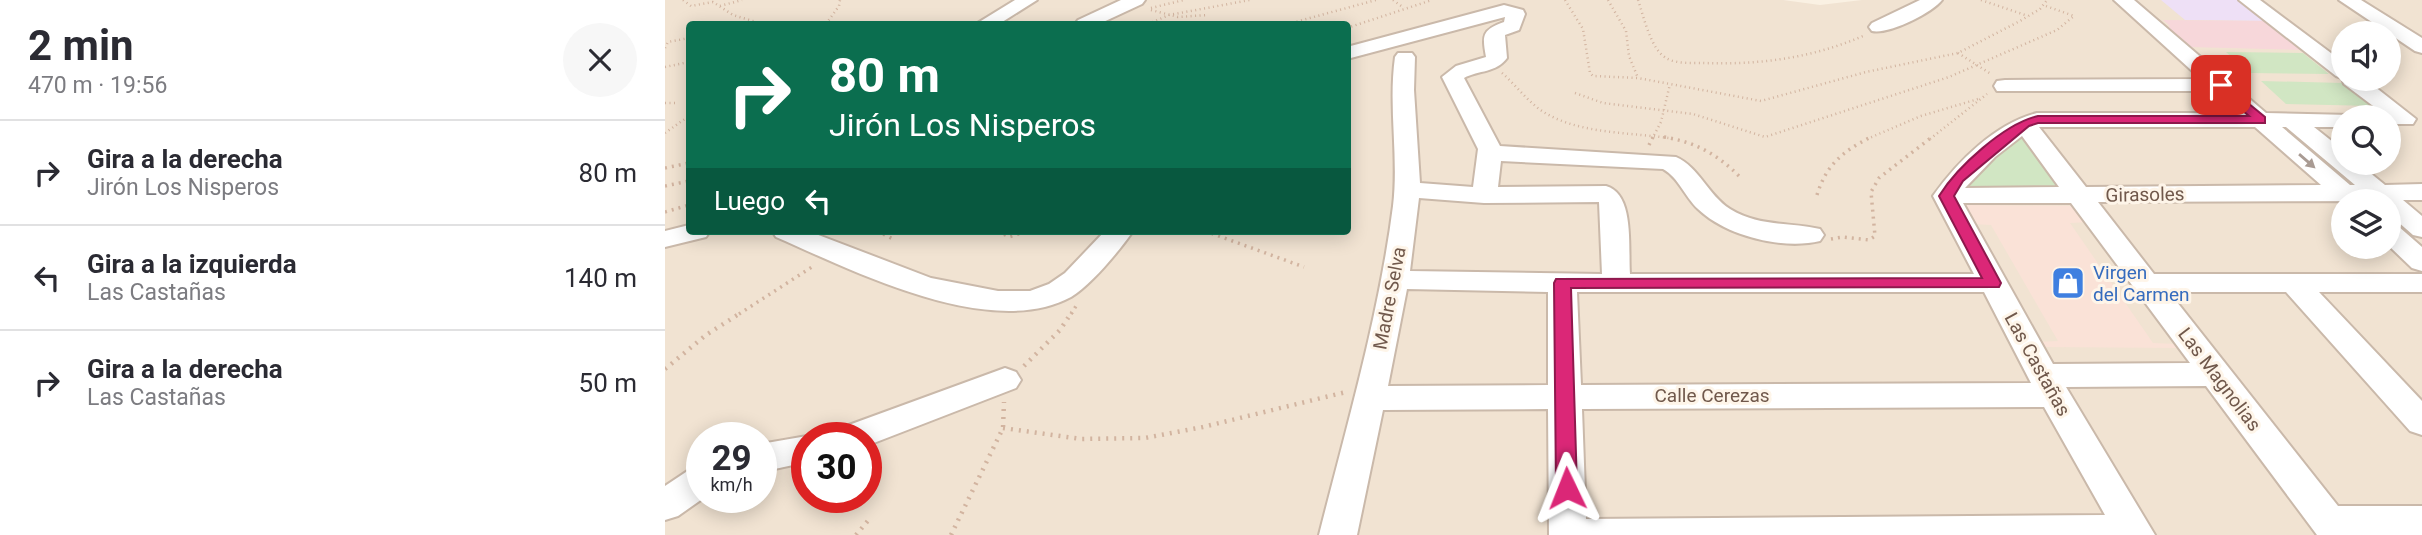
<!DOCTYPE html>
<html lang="es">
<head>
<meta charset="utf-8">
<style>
  :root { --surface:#fff; --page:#f7f7f7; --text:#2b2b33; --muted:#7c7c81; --line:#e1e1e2 }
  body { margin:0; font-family:Roboto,sans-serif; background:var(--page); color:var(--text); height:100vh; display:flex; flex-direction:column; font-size:26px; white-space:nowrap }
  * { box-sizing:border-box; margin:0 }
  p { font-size:23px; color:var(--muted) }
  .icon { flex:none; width:38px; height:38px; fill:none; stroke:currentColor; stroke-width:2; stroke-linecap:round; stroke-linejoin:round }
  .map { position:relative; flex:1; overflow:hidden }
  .drawer { display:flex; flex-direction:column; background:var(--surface); width:665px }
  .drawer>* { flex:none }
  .hud { position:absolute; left:21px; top:21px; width:665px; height:214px; border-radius:7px; box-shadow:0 4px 18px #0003; background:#0b6e4f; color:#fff; overflow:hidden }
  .controls { position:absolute; left:1666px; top:21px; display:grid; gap:14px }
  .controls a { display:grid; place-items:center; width:70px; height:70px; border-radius:50%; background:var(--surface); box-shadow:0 4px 18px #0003; font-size:35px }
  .speed { position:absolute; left:21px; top:422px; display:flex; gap:14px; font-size:35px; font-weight:700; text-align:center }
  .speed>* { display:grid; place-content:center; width:91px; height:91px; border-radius:50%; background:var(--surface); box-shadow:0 4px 18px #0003; line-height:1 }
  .speed small { font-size:18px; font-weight:400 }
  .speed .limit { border:10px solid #d22; background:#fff; color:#111 }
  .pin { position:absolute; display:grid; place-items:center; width:60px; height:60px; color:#fff; margin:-30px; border-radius:14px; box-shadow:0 4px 10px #0006 }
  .me { position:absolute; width:77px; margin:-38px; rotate:358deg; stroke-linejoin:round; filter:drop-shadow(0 0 5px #0008) }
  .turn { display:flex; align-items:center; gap:24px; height:147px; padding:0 28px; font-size:32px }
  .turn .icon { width:91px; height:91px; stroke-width:2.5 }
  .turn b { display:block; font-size:49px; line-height:60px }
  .then { display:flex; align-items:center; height:66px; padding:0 28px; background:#0003; gap:14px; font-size:26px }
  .round { display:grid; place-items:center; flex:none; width:74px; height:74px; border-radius:37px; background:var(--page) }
  .summary { display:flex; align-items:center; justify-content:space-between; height:119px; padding:0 28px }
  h1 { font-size:42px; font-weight:700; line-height:52px }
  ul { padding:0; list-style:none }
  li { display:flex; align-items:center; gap:21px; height:105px; padding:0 28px; border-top:2px solid var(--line) }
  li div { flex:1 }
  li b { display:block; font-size:26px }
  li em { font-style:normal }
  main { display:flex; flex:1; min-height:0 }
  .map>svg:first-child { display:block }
</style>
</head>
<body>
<main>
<section class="drawer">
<div class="summary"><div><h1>2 min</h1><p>470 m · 19:56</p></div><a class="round"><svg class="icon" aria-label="close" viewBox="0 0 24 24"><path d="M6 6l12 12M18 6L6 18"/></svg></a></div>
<ul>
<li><svg class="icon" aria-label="right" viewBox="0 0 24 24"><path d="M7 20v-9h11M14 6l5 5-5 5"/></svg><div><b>Gira a la derecha</b><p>Jirón Los Nisperos</p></div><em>80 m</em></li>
<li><svg class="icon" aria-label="left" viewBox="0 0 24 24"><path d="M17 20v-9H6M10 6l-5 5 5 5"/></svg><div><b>Gira a la izquierda</b><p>Las Castañas</p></div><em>140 m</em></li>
<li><svg class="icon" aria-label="right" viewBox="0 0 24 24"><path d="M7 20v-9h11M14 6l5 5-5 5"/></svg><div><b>Gira a la derecha</b><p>Las Castañas</p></div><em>50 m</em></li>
</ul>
</section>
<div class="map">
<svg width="1757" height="535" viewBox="0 0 1757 535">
  <rect width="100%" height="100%" fill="#faf1e3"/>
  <path fill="#f1e3d2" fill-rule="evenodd" d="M0,0H1118L1155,5L1197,0H1757V535H0ZM24,24H682V231H24ZM1678,33H1724V79H1678ZM1678,117H1724V163H1678ZM1678,201H1724V247H1678ZM37,438H96V497H37ZM142,438H201V497H142Z"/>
  <path fill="#fae2d7" d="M1296,205L1411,206L1423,222L1405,223L1488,343L1512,344L1516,348L1376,347L1373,342L1393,341L1326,225L1307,224Z"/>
  <path fill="#eee0f6" d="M1496,0H1575L1604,21L1520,20Z"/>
  <path fill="#f7d7da" d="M1498,20L1604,21L1639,50L1523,47L1500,28L1505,26Z"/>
  <path fill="#d1e6c3" d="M1561,52L1638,53L1664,74L1584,73Z
    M1596,81L1679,83L1708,106L1621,104Z
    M1359,131L1407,191L1291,193L1292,187Z"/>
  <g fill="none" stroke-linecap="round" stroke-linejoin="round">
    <defs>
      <path id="minor" d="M350,0H372L334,24H311Z
        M456,0H480L477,4L434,24H410L413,20Z
        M1255,0H1277C1267,13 1223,35 1207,31L1204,27L1207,23Z
        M1449,0H1469L1601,113L1686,115L1687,117H1678V127H1649L1678,150V163H1693L1720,185L1757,184V200H1738L1757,216V237L1748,235L1724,214V201L1433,202L1489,274H1757V292H1654L1757,401V435L1745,431L1621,292H1504L1673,506H1757V535H1652L1541,386L1401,387L1490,535H884L883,409L718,410L692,535H654C681,428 714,316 728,206C734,157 723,107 730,57L733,53H747L750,57L749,90L755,183L808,187L813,149L777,77L791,66L821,57C817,35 817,30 839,22L840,17L682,59V47L839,5L858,10L860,14L854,30L840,35L842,58C831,73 814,70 799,78L835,146L1011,157C1034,167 1043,195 1065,209C1094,227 1125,222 1155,229L1159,235L1155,241C1118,250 1061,236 1033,209C1020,197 1014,178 998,169L836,161L833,187L941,186C970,194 963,248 965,274H1309L1268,196C1293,161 1330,124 1372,113H1575L1550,91H1332L1329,86L1332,81L1340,80L1536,79ZM1374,127H1590L1656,185L1421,187ZM1617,127H1621L1690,185H1685ZM1357,136L1394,187L1300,188L1330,157ZM754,198L819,203L934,202L937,274L745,271ZM1298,203H1406L1525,363L1388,364ZM742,289L883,292V385L723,386ZM912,292H1319L1366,383L916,385ZM1379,407L1440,515L921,519L917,409Z
        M1574,0H1595L1678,62V79H1700L1751,119L1748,124H1732L1679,84L1677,78L1671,76Z
        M1674,0H1696L1757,38V53L1750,51Z
        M1724,224L1733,226L1757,247V271L1747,268L1724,246Z
        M24,225V231H45L41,237L0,247V231Z
        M107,231H143L266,278L333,291H365L384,284L400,273L440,231H468C455,250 426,285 406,297C325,341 187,270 111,237Z
        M340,368L351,372L356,380L351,388L201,446V438H168L173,429Z
        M142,436L148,438H142V462L96,472V444Z
        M37,466V497H40L13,516L0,520V486L24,470Z"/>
    </defs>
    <use href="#minor" stroke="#cab9aa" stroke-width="4"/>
    <path stroke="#d2b4a0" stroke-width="2.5" stroke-dasharray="1 3.5" stroke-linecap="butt" d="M18,0L26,6L48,2L68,15L98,24
      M728,0L739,8
      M900,0L918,29L925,73L928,76L973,78L1096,101L1201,72L1293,53L1355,21L1375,9L1382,0
      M943,0L961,31L964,56L973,78
      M973,0C979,17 985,48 1001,58C1011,64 1027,63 1039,63C1094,65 1147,58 1198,36
      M1316,0L1363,16
      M55,6L77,0
      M486,8L519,0
      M486,10L513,17L542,15
      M161,24L174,6L175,0
      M483,24L504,15L585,0
      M623,24L711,0
      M682,28L767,0
      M0,48L3,42L24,38
      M1293,53L1326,74
      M0,67L24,62
      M837,73C851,85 862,101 877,111C914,135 968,132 1010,139
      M910,93L938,103L1028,114L1100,137L1284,77L1392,30L1409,16L1378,5
      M0,103H10
      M0,133L24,116
      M987,139L996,122L1005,84
      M1202,139L1256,116L1313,99
      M1265,139L1322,94"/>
    <path stroke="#d2b4a0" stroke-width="3.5" stroke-dasharray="2 5" stroke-linecap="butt" d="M999,137C1030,142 1052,154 1074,176
      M984,145L988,137
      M0,168L24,163
      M0,186L24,181
      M1152,195C1161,165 1178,151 1206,137
      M0,212L24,205
      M212,231L228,239
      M333,231L344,237L363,231
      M540,231L639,267
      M1166,239L1178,237L1204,240L1210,236L1206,192L1214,178L1267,137
      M74,314L150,265
      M406,314L411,306"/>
    <path stroke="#d2b4a0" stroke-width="4.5" stroke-dasharray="2 6" stroke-linecap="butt" d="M359,366L395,330L407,312
      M0,369L41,335L77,312
      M338,428L416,439L480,438L538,427L681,392
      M191,535L206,517
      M286,535L338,428L339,402"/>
    <use href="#minor" fill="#fff" fill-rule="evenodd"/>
  </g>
  <defs><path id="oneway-solid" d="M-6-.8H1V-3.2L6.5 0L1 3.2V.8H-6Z" transform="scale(1.75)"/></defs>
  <use fill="#a99b93" href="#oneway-solid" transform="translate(1642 161) rotate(41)"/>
  <path fill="#db2777" stroke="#8e194d" stroke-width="2" d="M1556,81L1600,117V123H1373L1364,126L1298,181L1289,196L1336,283L1334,287L906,288L912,488L909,494L902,497L894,494L891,488L889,283L891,279L1317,278L1274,196C1292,167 1339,124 1373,116H1584L1551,88V82Z"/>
  <defs>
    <symbol id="shop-square" viewBox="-11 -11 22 22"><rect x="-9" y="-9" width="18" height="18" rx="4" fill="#3f7fe0" stroke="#fef5e9"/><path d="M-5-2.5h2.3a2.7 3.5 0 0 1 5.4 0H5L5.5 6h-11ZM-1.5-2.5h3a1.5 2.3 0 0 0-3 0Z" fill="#fff"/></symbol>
  </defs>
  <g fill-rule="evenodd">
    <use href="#shop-square" x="1384" y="264" width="38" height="38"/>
  </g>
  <g text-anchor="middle" stroke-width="6" stroke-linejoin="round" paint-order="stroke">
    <g font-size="19" fill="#70584b" stroke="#fef5e9">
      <text transform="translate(1480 194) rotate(-1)" y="7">Girasoles</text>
      <text transform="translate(724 298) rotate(-79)" y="7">Madre Selva</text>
      <text transform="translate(1373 364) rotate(61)" y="7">Las Castañas</text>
      <text transform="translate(1555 379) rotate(53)" y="7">Las Magnolias</text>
      <text x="1047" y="402">Calle Cerezas</text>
    </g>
    <g font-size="19" fill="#366cbe" stroke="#fef5e9" text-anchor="start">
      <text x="1428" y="279">Virgen<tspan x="1428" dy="22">del Carmen</tspan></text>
    </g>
  </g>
</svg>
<div class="controls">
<a><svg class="icon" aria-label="sound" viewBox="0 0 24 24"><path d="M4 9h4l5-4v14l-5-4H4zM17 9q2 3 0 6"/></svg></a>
<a><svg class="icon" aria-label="search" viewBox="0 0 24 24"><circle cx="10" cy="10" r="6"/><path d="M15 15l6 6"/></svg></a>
<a><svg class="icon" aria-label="layers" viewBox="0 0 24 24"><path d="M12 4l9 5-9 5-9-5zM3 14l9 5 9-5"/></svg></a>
</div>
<div class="speed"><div>29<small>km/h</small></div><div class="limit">30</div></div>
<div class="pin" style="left:1556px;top:85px;background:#d93025"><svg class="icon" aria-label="arrive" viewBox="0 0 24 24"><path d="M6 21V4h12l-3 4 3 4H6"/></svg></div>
<svg class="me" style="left:902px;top:488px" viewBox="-20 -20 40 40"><path d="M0-17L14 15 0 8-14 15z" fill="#db2777" stroke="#fff" stroke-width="4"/></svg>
<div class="hud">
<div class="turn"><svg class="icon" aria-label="right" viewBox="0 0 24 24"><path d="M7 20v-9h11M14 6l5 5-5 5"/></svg><div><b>80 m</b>Jirón Los Nisperos</div></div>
<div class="then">Luego<svg class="icon" aria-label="left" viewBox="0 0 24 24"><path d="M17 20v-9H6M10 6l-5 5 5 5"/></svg></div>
</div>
</div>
</main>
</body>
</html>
